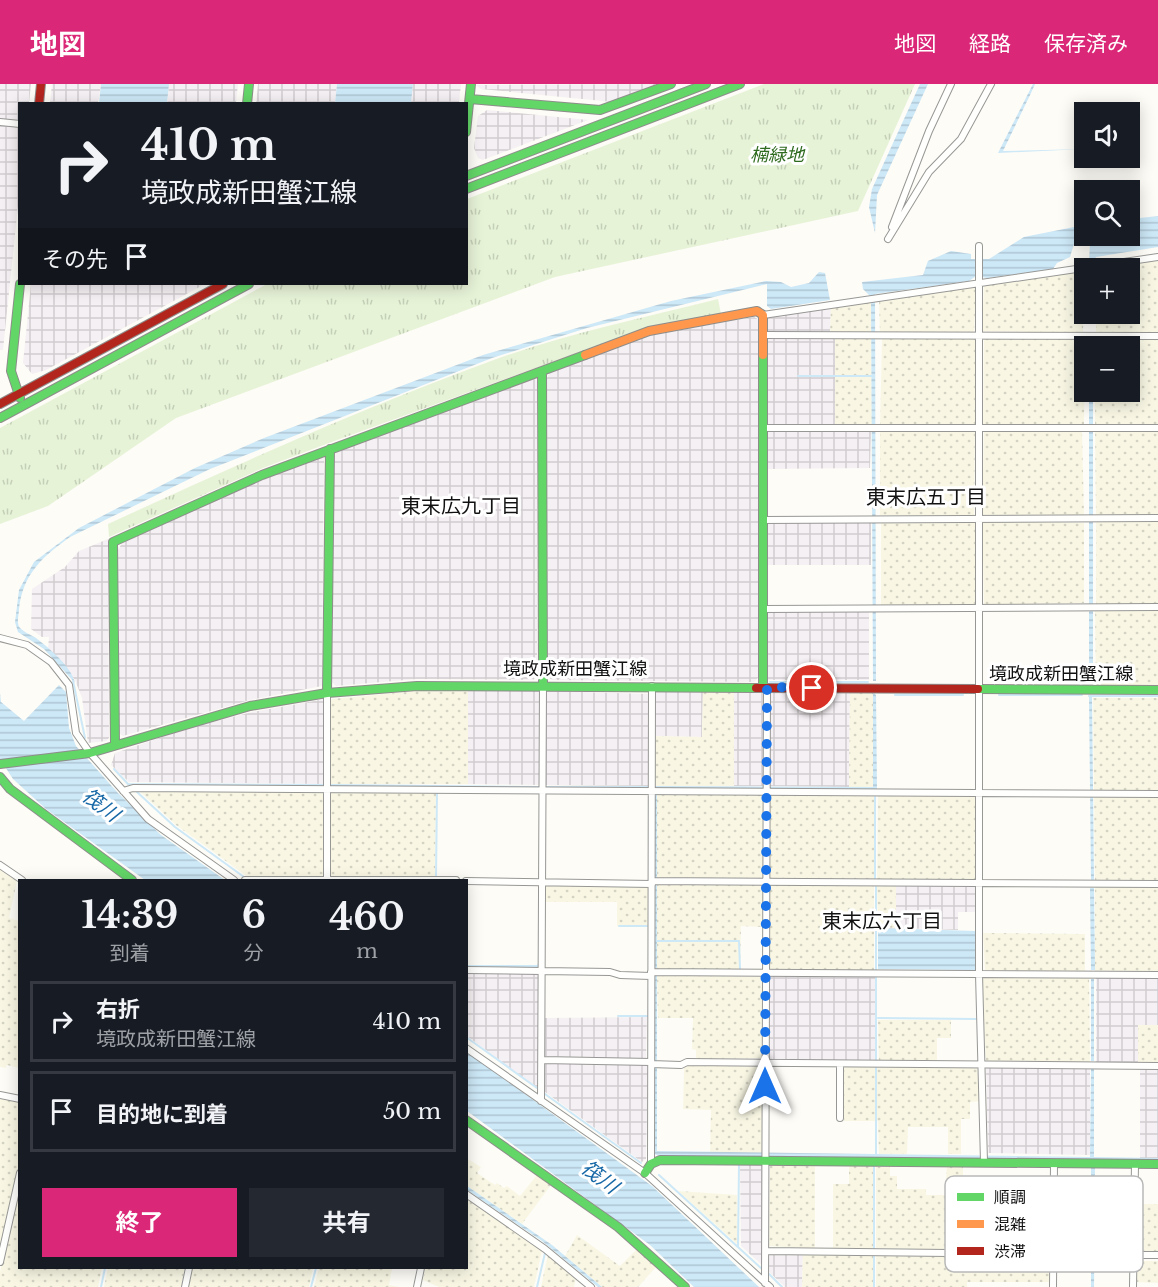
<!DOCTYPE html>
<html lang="ja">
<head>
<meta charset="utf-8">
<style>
  :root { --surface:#171b24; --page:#242831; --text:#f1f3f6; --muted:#9ea1a6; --line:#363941; --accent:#db2777 }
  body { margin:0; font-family:"Libre Baskerville","Noto Sans JP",serif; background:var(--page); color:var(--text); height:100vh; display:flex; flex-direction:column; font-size:22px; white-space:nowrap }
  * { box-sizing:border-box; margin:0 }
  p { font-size:20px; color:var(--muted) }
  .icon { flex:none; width:33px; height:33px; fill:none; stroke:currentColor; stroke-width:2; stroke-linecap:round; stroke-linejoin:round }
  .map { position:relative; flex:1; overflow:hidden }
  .drawer { position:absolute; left:18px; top:795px; width:450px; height:390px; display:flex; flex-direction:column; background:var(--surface); border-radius:0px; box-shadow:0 3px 15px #0003 }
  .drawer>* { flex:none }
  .hud { position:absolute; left:18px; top:18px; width:450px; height:183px; border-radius:0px; box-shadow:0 3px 15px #0003; background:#171b24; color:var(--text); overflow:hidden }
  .fabs { position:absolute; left:1074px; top:18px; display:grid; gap:12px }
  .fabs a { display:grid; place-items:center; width:66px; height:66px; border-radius:0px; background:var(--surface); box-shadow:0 3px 15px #0003; font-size:30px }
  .pin { position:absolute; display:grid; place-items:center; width:51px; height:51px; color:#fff; margin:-26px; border:3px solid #fff; border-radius:50%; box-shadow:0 2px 6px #0007 }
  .me { position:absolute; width:66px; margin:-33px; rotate:0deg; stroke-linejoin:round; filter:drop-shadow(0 0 4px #0008) }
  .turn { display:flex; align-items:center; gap:21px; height:126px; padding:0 24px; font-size:27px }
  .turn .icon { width:78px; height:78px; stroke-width:2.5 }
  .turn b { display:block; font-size:42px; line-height:51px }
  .then { display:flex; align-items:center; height:57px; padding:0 24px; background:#0003; gap:12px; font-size:22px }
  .eta { display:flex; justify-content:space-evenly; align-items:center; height:102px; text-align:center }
  .eta b { font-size:36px; font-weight:700; line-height:42px }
  .button { display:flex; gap:12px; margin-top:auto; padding:12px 24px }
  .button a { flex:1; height:69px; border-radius:0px; background:var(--accent); color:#fff; font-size:24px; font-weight:700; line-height:69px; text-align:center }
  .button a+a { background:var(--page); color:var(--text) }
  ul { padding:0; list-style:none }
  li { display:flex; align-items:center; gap:18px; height:81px; margin:0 12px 9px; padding:0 12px; border:3px solid var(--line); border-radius:0px }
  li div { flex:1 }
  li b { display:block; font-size:22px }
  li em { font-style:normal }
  header { display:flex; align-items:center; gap:36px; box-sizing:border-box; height:84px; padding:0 30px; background:var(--accent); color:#fff }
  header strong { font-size:28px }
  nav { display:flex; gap:33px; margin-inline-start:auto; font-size:21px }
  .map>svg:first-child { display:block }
</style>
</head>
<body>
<header>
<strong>地図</strong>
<nav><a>地図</a><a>経路</a><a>保存済み</a></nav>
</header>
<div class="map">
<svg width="1158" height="1203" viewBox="0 0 1158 1203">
  <defs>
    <pattern id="industrial-grid" width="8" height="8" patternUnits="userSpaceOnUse" patternTransform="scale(1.5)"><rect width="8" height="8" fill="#f5f0f3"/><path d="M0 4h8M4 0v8" fill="none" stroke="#d1cdcf"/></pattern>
    <pattern id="farmland-dots" width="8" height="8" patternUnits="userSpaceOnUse" patternTransform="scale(1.5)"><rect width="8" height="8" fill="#f9f7e4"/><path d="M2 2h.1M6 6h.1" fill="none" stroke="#d4d3c3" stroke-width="1.8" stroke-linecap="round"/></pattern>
    <pattern id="park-tufts" width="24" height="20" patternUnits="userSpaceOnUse" patternTransform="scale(1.5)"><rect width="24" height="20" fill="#e7f3d7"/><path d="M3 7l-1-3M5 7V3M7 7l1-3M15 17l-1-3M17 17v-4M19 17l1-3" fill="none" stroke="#c5cfb8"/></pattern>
    <pattern id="water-rules" width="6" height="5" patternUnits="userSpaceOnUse" patternTransform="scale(1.5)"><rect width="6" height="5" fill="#cde8f7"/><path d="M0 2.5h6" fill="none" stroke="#afc6d3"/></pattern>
  </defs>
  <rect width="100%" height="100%" fill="#fdfcf7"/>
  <path fill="url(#industrial-grid)" d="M0,0H31L29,19L20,20L19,112L3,266H0Z
    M52,0H101L98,19H50Z
    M169,0H238L236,19L167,20Z
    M258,0H337L335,19L256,20Z
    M413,0H461L459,19H411Z
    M659,0L613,18L481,5L476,1Z
    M487,26L588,36L483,76L478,74L474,64L478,32Z
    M31,200H205L46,286L32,290L23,279Z
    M831,223L830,249H767L768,232Z
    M754,233L758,235V594L754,598L552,596L548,593L547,294L550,288L652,251Z
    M768,253H835V341L766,340Z
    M534,295L537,297V592L533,596L417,595L336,602L332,598L334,373L338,366Z
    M871,346L870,384L766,385L768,347Z
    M321,373L324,374L322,602L250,616L123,652L119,649L118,466L122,459L226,410Z
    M767,437H871V481H766Z
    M108,455L109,654L106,657L88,659L82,614L75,596L48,565L49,553H42L31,545L32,505L65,483L79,467Z
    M768,527L869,528V596H767Z
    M655,606L703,607L702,653L655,652Z
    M468,607H541V701L468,700Z
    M545,607L650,610L649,702L545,701Z
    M734,607H761L764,610V702H734Z
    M771,608H850L849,703L769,702V612Z
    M325,615V700L129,698L111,681L115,669L189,644L252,628Z
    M896,802L975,803L977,828H958V846L896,844Z
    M467,890H538L539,1005L467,952Z
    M768,892H875V977L770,976L768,975Z
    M1096,893L1158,894V941H1138V980H1096Z
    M647,933L646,976L544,972L545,934Z
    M545,978L648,981L646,1075L642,1078L545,1008Z
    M986,984H1090V1071L988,1069Z
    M1140,984H1158V1074H1140Z
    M740,1080H764L763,1182L741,1162Z
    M772,1168L803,1169L802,1203H785L769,1188V1170Z"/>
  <path fill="url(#farmland-dots)" d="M1158,175V249H1096V230H1130V184H1095Z
    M1084,186L1083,249L982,247L984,201Z
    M973,203L976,205L974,250L880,249L879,217Z
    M871,217V248L830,249L831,223Z
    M835,253L871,254L872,340L835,341Z
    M882,254H976V339L973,341H880Z
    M984,254L1085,255L1084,341H983Z
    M1096,254H1158V341H1095V308H1130V262H1096Z
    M975,346L974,432L880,431V347Z
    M984,346H1082L1084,431L985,433L982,430Z
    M1095,346H1158V431H1096Z
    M1096,436H1158V521L1096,522Z
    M976,437L975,521H881V438Z
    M982,437L1084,439V519L984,521Z
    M1095,526H1158V602H1096Z
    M417,607H468V700H330V617L332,615Z
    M703,607H734V702H654L655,652L702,653Z
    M850,608H873V703H849Z
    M1093,614H1158V708H1094Z
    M137,705L325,707L324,796H252L176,741Z
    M330,707L436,708L435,794L330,793Z
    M657,710L874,711V798L657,795Z
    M878,710L974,711L977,714V797H877Z
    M1094,712H1158V798H1095Z
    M0,785L17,797L9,834L19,837V984L7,981L6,984L0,983Z
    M547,799L648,803L649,842H617V818H544L545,802Z
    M657,799L763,800V843L741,842L740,886L657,885Z
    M771,800L874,802V887L767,885L769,802Z
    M877,802H896V844L878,843Z
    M1158,802V888H1095V803Z
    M983,849L1085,850V888L985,887Z
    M657,891L762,893V974L696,975V966L692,965L693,934H658Z
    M985,893L1089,894L1090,979H986L982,896Z
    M878,936H951V954H937V978L879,977Z
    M1138,941H1158V980H1138Z
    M688,981L762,983V1070L710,1069L711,1026L683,1025L684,984Z
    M844,983H977L980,1017L970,1018V1035H961V1070H948V1043H908L907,1070H879L878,1037H844Z
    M0,1014L20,1018L19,1079L0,1168Z
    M466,1074L481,1083L477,1089L495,1101L497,1099L504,1104L507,1102L520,1112L537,1091L551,1101L522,1140L467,1102Z
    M770,1080H815V1165L769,1162Z
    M849,1080L873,1081V1165H833V1100H849Z
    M947,1081H963V1166L876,1164V1083H890V1092H897V1105H926V1111H945Z
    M19,1099L20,1184H102L98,1203H0V1188Z
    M678,1107L737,1111L738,1161Z
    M467,1113L542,1166L534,1203H439L423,1196L425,1184H466Z
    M1135,1120H1158V1169H1137L1135,1167Z
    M577,1151L620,1182L637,1165L656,1183L638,1203H602L565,1172Z
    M803,1169L873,1170V1203H802Z
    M548,1170L576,1194L574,1203H541Z
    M876,1172L1049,1173L1050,1198H967V1203H876Z
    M1136,1177H1158V1199L1136,1198Z
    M108,1184H185L181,1203H104Z
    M191,1184H313L309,1203H187Z
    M319,1184H392L389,1201L399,1203H314Z"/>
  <path fill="url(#park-tufts)" d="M764,0H915L858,127L555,193L176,334L48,422L0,440V344L267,200H466L467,115Z
    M718,215L721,230L651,242L329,359L263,384L109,453L108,440C234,382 360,325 491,277C565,250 643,234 718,215Z"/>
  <path fill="url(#water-rules)" d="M101,0H169L167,19H99Z
    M337,0H413L411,19H335Z
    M920,0H928L877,111L875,149L869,123L872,105Z
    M1033,0H1035L1031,9L1003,67L1084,65L998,69Z
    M1158,132V163L1096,173L1092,184H1089L1088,180H1085V176H1089L1090,160H1074L1070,173L1057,179L1053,185L987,194L976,192L969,197L875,210L876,597H873L871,213L863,205L862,198L923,191L928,177L951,167L971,170V175H989L1024,153L1079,142L1084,143V152H1130L1131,135Z
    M819,188L825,189L830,216L771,225L767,222V200L587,244L492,274L210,385L70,453C42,473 23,490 19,525C19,531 16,539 20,544C24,548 31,551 36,554C49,564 72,583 75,599L44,565L18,548L15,538L19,506L34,478L79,444L195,384L264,354L483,271L671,217L766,197L781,198L791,203L809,199Z
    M1089,308H1093V598H1089Z
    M59,601L66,608L69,644L76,662L118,709L161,751L225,796H145L46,725L13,695L0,675V609L1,618L24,637Z
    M873,608L876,611L877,705L654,704V702L873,703Z
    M1089,612H1092L1094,796H1091Z
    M654,710H657V1067L1090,1073L1091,985H1094V1073L1158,1074V1077L662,1073L654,1070Z
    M1090,804H1094L1095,886H1091Z
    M878,844L975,847V886L878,885Z
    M1091,895H1094V977H1091Z
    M467,968L652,1102L759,1203H694L650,1161L467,1027Z
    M1091,1083H1095L1094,1203H1091Z
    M467,1102L552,1161L602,1203H598L542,1157L467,1106Z"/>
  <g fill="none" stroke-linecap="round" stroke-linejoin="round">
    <path stroke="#cde8f7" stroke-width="2" d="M798,292H873
      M73,597L85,654
      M770,598H868
      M895,611H963
      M999,611H1082
      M1089,612H1158
      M114,685L128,700L324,701
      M330,701L541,703
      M545,703H649
      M137,708L175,743L244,793
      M875,713V797
      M436,793L437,709
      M876,803V886
      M619,842H647
      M657,857H739L740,885
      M466,882H538L539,879
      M876,893V977
      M618,932H647
      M878,934L976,935
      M466,953L537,1004
      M876,982V1072
      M545,1010L641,1079
      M874,1081V1165
      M659,1091L762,1185
      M738,1163L739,1080
      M769,1190L782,1203
      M101,1203L105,1184
      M311,1203L316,1184
      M537,1203L545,1169
      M874,1203V1170"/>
    <defs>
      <path id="street" d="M0,38L20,40
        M892,143L929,47L951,0
        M888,155L929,88L961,55L991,0
        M979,162V890L984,1078
        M763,231L1158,173
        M762,251L1158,252
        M763,344H1158
        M762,436L1158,434
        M763,525L1158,523
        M0,554L27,561L51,578L69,601L76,649L90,669L148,735L234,796
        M123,707L133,704L1158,710
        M0,781L22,796
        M245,796H456
        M327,796V609
        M466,797L652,800
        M652,797L1158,800
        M466,886L610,888L620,891L651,892
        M651,888L1158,891
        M466,964L645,1089L770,1203
        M542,976L651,978
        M651,980L681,981L687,978L1158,982
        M840,980V1034
        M0,1011L20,1015
        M541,1017L543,601
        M651,1080L652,602
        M466,1110L545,1165L591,1203
        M766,1167L1053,1170
        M1133,1171H1158
        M0,1178L20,1089
        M765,1199L767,603
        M185,1203L189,1184
        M417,1203L421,1184
        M1053,1203L1054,1079
        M1133,1203L1135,1080"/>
      <path id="fast" d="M470,15L600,26L671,0
        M247,20L249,0
        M466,48L471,0
        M466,92L706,0
        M466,105L740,0
        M20,200L11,287L20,314
        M763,271V603
        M542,288L543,601
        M0,334L249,200
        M978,605L1158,606
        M327,609L330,365
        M115,661L113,458L262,391L585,271
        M0,680L90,669L250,622L327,609L417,602L756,604
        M0,693L10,705L132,796
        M466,1036L618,1143L685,1203
        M645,1089L651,1080L660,1076L1158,1080"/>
      <path id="slow" d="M585,271L649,247L757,227L763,231V271"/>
      <path id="jam" d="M39,20L41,0
        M0,320L223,200
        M756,604L978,605"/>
    </defs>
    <use href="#street" stroke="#979795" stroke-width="8"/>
    <use href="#fast" stroke="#8e8d8b" stroke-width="10"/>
    <use href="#slow" stroke="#8e8d8b" stroke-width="10"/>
    <use href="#jam" stroke="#8e8d8b" stroke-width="10"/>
    <use href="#street" stroke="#fffffe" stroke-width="6"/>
    <use href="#fast" stroke="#63d668" stroke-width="8"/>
    <use href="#slow" stroke="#ff974d" stroke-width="8"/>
    <use href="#jam" stroke="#b3261e" stroke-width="8"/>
  </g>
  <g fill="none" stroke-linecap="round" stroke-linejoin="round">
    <path stroke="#1a73e8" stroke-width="10" stroke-dasharray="0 18" d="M765,1002L767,603L812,604"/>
  </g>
  <g text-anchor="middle" stroke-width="6" stroke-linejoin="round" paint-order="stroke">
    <g font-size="18" font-style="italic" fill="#2f6b1f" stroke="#fff">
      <text x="777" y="77">楠緑地</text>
    </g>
    <g font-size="18" fill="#111" stroke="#fff">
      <text x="575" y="591">境政成新田蟹江線</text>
      <text x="1061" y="596">境政成新田蟹江線</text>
    </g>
    <g font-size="20" fill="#111" stroke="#fff">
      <text x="926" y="420">東末広五丁目</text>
      <text x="461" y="429">東末広九丁目</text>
      <text x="882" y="844">東末広六丁目</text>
    </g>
    <g font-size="20" font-style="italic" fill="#1768a6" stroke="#fff">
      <text transform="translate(101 721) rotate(37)" y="7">筏川</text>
      <text transform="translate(600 1093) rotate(37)" y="7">筏川</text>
    </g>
  </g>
  <rect x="945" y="1092" width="198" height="96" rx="9" fill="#fff" stroke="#b8b8b8" stroke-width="1.5"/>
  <rect x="957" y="1109" width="27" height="8" fill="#63d668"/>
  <rect x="957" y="1136" width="27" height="8" fill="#ff974d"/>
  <rect x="957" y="1163" width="27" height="8" fill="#b3261e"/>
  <g font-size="16" fill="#111">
    <text x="994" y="1119">順調</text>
    <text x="994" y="1146">混雑</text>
    <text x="994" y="1173">渋滞</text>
  </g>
</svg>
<div class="fabs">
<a><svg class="icon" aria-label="sound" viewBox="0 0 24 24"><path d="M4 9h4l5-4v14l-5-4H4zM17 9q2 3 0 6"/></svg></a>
<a><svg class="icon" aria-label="search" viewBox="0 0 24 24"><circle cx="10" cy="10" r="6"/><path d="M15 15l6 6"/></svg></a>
<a>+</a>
<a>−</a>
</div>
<div class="pin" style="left:812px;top:604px;background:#d93025"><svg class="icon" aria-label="arrive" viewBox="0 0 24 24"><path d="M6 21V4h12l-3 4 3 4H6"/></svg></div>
<svg class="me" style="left:765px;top:1002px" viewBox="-20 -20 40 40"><path d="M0-17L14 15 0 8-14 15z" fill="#1a73e8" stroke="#fff" stroke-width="4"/></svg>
<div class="hud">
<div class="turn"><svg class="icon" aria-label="right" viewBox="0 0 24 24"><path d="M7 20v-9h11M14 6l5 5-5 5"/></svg><div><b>410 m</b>境政成新田蟹江線</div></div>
<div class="then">その先<svg class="icon" aria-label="arrive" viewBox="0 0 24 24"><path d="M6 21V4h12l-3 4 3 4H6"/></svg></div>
</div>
<section class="drawer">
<div class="eta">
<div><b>14:39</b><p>到着</p></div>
<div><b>6</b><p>分</p></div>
<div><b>460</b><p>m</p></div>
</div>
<ul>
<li><svg class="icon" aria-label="right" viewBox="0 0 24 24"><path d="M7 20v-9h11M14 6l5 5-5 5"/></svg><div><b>右折</b><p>境政成新田蟹江線</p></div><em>410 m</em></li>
<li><svg class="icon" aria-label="arrive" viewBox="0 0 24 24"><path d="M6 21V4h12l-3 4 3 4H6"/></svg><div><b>目的地に到着</b></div><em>50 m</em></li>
</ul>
<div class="button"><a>終了</a><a>共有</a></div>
</section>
</div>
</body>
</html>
